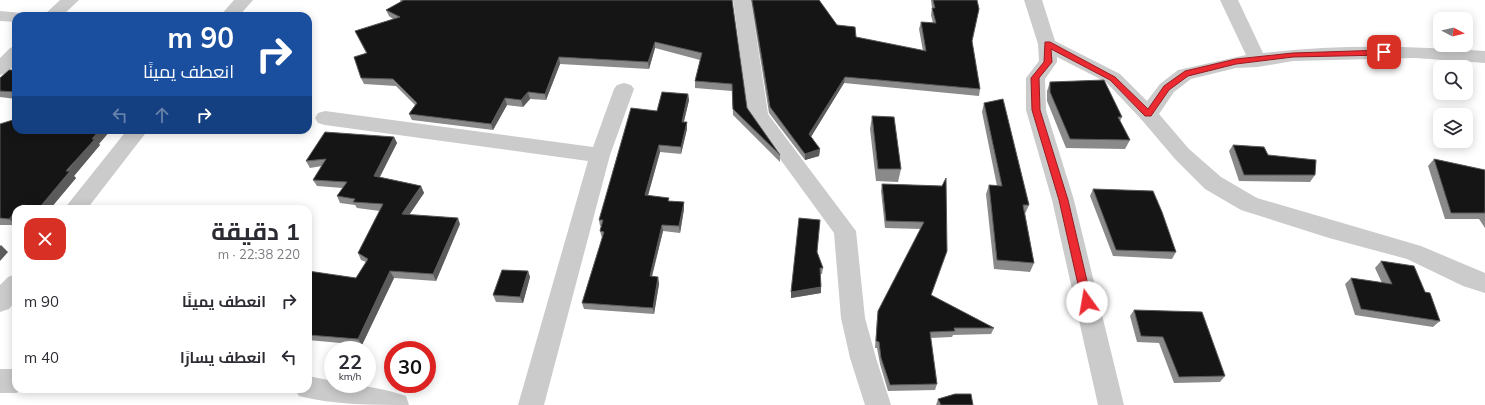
<!DOCTYPE html>
<html lang="ar">
<head>
<meta charset="utf-8">
<style>
  :root { --surface:#fff; --page:#f2f2f3; --text:#2b2b33; --muted:#7c7c81 }
  body { margin:0; font-family:Mulish,Cairo,sans-serif; background:var(--page); color:var(--text); direction:rtl; height:100vh; display:flex; flex-direction:column; font-size:15px; white-space:nowrap }
  * { box-sizing:border-box; margin:0 }
  p { font-size:13px; color:var(--muted) }
  .icon { flex:none; width:22px; height:22px; fill:none; stroke:currentColor; stroke-width:2; stroke-linecap:round; stroke-linejoin:round }
  .map { position:relative; flex:1; overflow:hidden; direction:ltr }
  .details { position:absolute; left:12px; top:205px; width:300px; height:188px; display:flex; flex-direction:column; background:var(--surface); border-radius:12px; box-shadow:0 2px 10px #0003; direction:rtl }
  .details>* { flex:none }
  .banner { position:absolute; left:12px; top:12px; width:300px; height:122px; border-radius:12px; box-shadow:0 2px 10px #0003; direction:rtl; background:#1a4fa0; color:#fff; overflow:hidden }
  .needle { width:26px; rotate:97deg }
  .fabs { position:absolute; left:1433px; top:12px; display:grid; gap:8px }
  .fabs a { display:grid; place-items:center; width:40px; height:40px; border-radius:8px; background:var(--surface); box-shadow:0 2px 10px #0003; font-size:20px }
  .speed { position:absolute; left:324px; top:341px; display:flex; gap:8px; font-size:20px; font-weight:700; text-align:center }
  .speed>* { display:grid; place-content:center; width:52px; height:52px; border-radius:50%; background:var(--surface); box-shadow:0 2px 10px #0003; line-height:1 }
  .speed small { font-size:10px; font-weight:400 }
  .speed .limit { border:6px solid #d22; background:#fff; color:#111 }
  .pin { position:absolute; display:grid; place-items:center; width:34px; height:34px; color:#fff; margin:-17px; border-radius:8px; box-shadow:0 2px 6px #0006 }
  .me { position:absolute; width:44px; margin:-22px; rotate:347deg; stroke-linejoin:round; filter:drop-shadow(0 0 3px #0008) }
  .turn { display:flex; align-items:center; gap:14px; height:84px; padding:0 12px; font-size:18px }
  .turn .icon { width:52px; height:52px; stroke-width:2.5 }
  .turn b { display:block; font-size:28px; line-height:34px }
  .lanes { display:flex; align-items:center; height:38px; padding:0 12px; background:#0003; justify-content:center; gap:20px; direction:ltr }
  .lanes .off { opacity:.35 }
  .round { display:grid; place-items:center; flex:none; width:42px; height:42px; border-radius:12px; background:var(--page) }
  .headline { display:flex; align-items:center; justify-content:space-between; height:68px; padding:0 12px }
  h1 { font-size:24px; font-weight:700; line-height:30px }
  ul { padding:0; list-style:none }
  li { display:flex; align-items:center; gap:12px; height:56px; padding:0 12px }
  li div { flex:1 }
  li b { display:block; font-size:15px }
  li em { font-style:normal }
  .map>svg:first-child { display:block }
</style>
</head>
<body>
<div class="map">
<svg width="1485" height="405" viewBox="0 0 1485 405">
  <rect width="100%" height="100%" fill="#fff"/>
  <g fill="none" stroke-linecap="round" stroke-linejoin="round">
    <path fill="#cbcbcb" fill-rule="evenodd" d="M60,0H79L62,16H43Z
      M234,0H253L239,16H220Z
      M733,0H751L768,114L856,231L865,318L876,358L891,405H865L850,358L841,318L834,233L748,115Z
      M1024,0H1042L1055,41L1120,74L1147,101L1160,84L1178,70L1246,55L1220,0H1238L1263,53C1337,44 1411,46 1485,51V63L1415,58L1293,61L1258,67L1236,68L1191,79L1174,92L1159,114L1189,149L1221,177L1257,198L1421,246L1485,273V293L1463,286L1407,259L1329,238L1241,210L1205,189L1175,159L1141,119L1106,82L1057,57V62L1045,79L1046,110L1074,200L1124,405H1098L1052,200L1026,110V78L1039,61L1038,44Z
      M0,11L22,13L24,16H16V22L0,21Z
      M16,46V63L7,73L0,75V58L10,48Z
      M624,83L631,85L634,89L610,155L544,405H518L588,161L325,125L318,123L315,118L318,113L325,111L593,147L614,89L617,85Z
      M127,130H148L87,209H64Z
      M16,274V301L9,309L0,312V285L8,277Z
      M0,369H16V389H25L16,393H0Z
      M308,376L333,381V384C357,384 383,388 406,396L409,405C373,405 334,405 299,396L295,389H308Z"/>
  </g>
  <path fill="#8a8a8a" d="M400,0H732L747,108L780,155V162L733,115L732,91L695,88V81L700,60L655,48L649,69L560,64L546,100L530,99L523,107L507,105L493,130L412,120L409,114L415,105L396,86L364,84L361,78L366,53L355,31L393,19L389,16L386,10L401,2Z
    M751,0H819L837,25L856,37L923,51L919,29L921,22L933,23L931,15L932,8L931,0H977L972,41L980,89L979,96L844,83L811,137L820,149L819,156L805,160L769,113Z
    M16,70V99L0,97V78Z
    M1050,82L1122,117L1120,121L1130,140L1125,149L1066,148L1047,101V91Z
    M688,94L689,100L684,122H687V129L681,154L660,152L648,196L669,201L684,202V209L680,233L663,231L652,277H658L659,284L654,314L584,309L582,303L602,238L600,231L601,226H600L599,220Z
    M984,103L1029,205L1025,214L1034,263L1030,272L994,269L986,194L989,185L997,186L982,112Z
    M872,116L901,169L898,182L876,181L870,129Z
    M0,124L99,144L100,145L74,176L76,178L50,209H16V225H0Z
    M394,137L397,143L380,177L421,186L424,193L409,215L460,224L436,281L394,278L362,345L308,340V271L356,278L366,262L361,260L358,253L380,211L357,208L355,205L340,203L337,196L343,188L317,186L313,180L322,166L310,168L306,161Z
    M1233,145L1315,175L1310,182L1239,181L1229,151Z
    M1434,159L1485,170V228L1479,219H1445L1428,166Z
    M882,184L942,186L947,251L931,295L994,328L991,334L953,335L952,337L930,338L937,384L935,390L888,391L880,364L877,348H875L877,318L878,311L921,229L885,228L881,191Z
    M1093,189L1176,252L1172,259L1113,256L1090,196Z
    M817,252L823,268L822,274H820L821,287V293L791,298Z
    M1381,261L1425,292L1440,321L1433,327L1355,315L1345,284L1351,278L1382,283L1375,268Z
    M528,271L530,277L523,303L496,302L493,295Z
    M1134,310L1225,376L1220,382L1174,383L1159,343L1137,342L1130,316Z
    M938,399L973,405H936Z"/>
  <path fill="#5b5b5b" d="M655,42V48L649,69L648,62Z
    M559,57L560,64L546,100L545,94Z
    M845,77L844,83L809,140V134Z
    M528,92L530,99L523,107L521,100Z
    M688,94L689,100L682,129V122Z
    M505,98L507,105L493,130L491,124Z
    M687,122V129L681,154V147Z
    M100,130H111L99,144L100,145L74,176L76,178L50,209H42L40,207L92,139Z
    M394,137L397,143L377,182L374,176Z
    M659,145L660,152L646,202L645,195Z
    M820,149L819,156L805,160V154Z
    M421,186L424,193L405,221L402,214Z
    M684,202V209L680,233L679,226Z
    M22,205L25,209H18Z
    M16,211V225L9,219Z
    M458,218L460,224L436,281L433,274Z
    M662,225L663,231L650,283V276Z
    M1,245L8,252L0,261V246Z
    M390,271L394,278L362,345L358,339Z
    M528,271L530,277L523,303L520,297Z
    M658,277L659,284L654,314L653,308Z
    M821,287V293L791,298V292Z"/>
  <path fill="#151515" stroke="#5b5b5b" d="M404,0H732L747,108L780,155L733,109L732,84L695,81L702,53L655,42L648,62L559,57L545,94L528,92L521,100L505,98L491,124L409,114L417,103L393,79L361,78L354,57L367,53L355,31L400,17L386,10Z
    M752,0H819L837,25L855,27L856,37L926,51L921,22L936,23L932,8H935L933,0H977L979,9L972,41L980,89L845,77L809,134L820,149L805,154L770,107Z
    M9,70H16V92L0,91V78Z
    M1104,80L1122,117H1118L1130,140L1070,139L1050,92V82Z
    M662,92L688,94L682,122H687L681,147L659,145L645,195L669,198L668,201L684,202L679,226L662,225L650,276L658,277L653,308L582,303L604,232L600,231L603,220H599L631,108L657,111Z
    M1003,99L1029,205H1023L1034,263L997,260L989,185L1002,186L984,103Z
    M872,116L894,117L901,169H878Z
    M16,119V130H100L92,139H95L66,171H70L40,207L22,205L18,209H16V211L9,219L0,218V124Z
    M325,132L394,137L374,176L421,186L402,214L458,218L433,274L390,271L358,339L308,335V271L356,278L368,259L358,253L383,204L353,202L355,199L337,196L347,182L313,180L326,159L306,161Z
    M1233,145L1264,147L1268,155L1316,160L1315,175H1244Z
    M1434,159L1485,170V213H1451Z
    M946,178L947,251L931,295L994,328H954L955,331L930,332L937,384L890,385L881,358L879,342L876,341L878,311L924,222L886,221L882,184L942,186Z
    M1093,189L1153,191L1162,212L1176,252L1116,250Z
    M799,218L820,220L817,252L823,268H820L821,287L791,292Z
    M1381,261L1414,266L1425,292L1430,293L1440,321L1361,309L1351,278L1392,284Z
    M502,270L528,271L520,297L493,295Z
    M1134,310L1202,312L1225,376L1179,377L1163,337L1141,336Z
    M955,394H971L973,405H941L938,399Z"/>
  <path fill="#eb2a31" stroke="#991b20" d="M1045,42H1050L1115,77L1148,109L1164,86L1185,71L1236,59L1293,53L1384,50L1388,52L1384,55L1293,57L1236,64L1188,76L1169,90L1151,116H1145L1110,80L1051,49L1052,62L1039,78L1040,110L1068,200L1092,302L1087,306L1082,302L1059,200L1032,110L1031,78L1044,62Z"/>
</svg>
<div class="fabs">
<a><svg class="needle" viewBox="-14 -14 28 28"><path d="M0-13l5 13h-10z" fill="#e53935"/><path d="M0 13l5-13h-10z" fill="#7c7c81"/></svg></a>
<a><svg class="icon" aria-label="search" viewBox="0 0 24 24"><circle cx="10" cy="10" r="6"/><path d="M15 15l6 6"/></svg></a>
<a><svg class="icon" aria-label="layers" viewBox="0 0 24 24"><path d="M12 4l9 5-9 5-9-5zM3 14l9 5 9-5"/></svg></a>
</div>
<div class="speed"><div>22<small>km/h</small></div><div class="limit">30</div></div>
<div class="pin" style="left:1384px;top:52px;background:#d93025"><svg class="icon" aria-label="arrive" viewBox="0 0 24 24"><path d="M6 21V4h12l-3 4 3 4H6"/></svg></div>
<svg class="me" style="left:1087px;top:302px" viewBox="-20 -20 40 40"><circle r="19" fill="#fff"/><path d="M0-13L10 11 0 6-10 11z" fill="#eb2a31"/></svg>
<div class="banner">
<div class="turn"><svg class="icon" aria-label="right" viewBox="0 0 24 24"><path d="M7 20v-9h11M14 6l5 5-5 5"/></svg><div><b>90 m</b>انعطف يمينًا</div></div>
<div class="lanes"><svg class="icon off" aria-label="left" viewBox="0 0 24 24"><path d="M17 20v-9H6M10 6l-5 5 5 5"/></svg><svg class="icon off" aria-label="ahead" viewBox="0 0 24 24"><path d="M12 20V5M6 11l6-6 6 6"/></svg><svg class="icon" aria-label="right" viewBox="0 0 24 24"><path d="M7 20v-9h11M14 6l5 5-5 5"/></svg></div>
</div>
<section class="details">
<div class="headline"><div><h1>1 دقيقة</h1><p>220 m · 22:38</p></div><a class="round" style="background:#d93025;color:#fff"><svg class="icon" aria-label="close" viewBox="0 0 24 24"><path d="M6 6l12 12M18 6L6 18"/></svg></a></div>
<ul>
<li><svg class="icon" aria-label="right" viewBox="0 0 24 24"><path d="M7 20v-9h11M14 6l5 5-5 5"/></svg><div><b>انعطف يمينًا</b></div><em>90 m</em></li>
<li><svg class="icon" aria-label="left" viewBox="0 0 24 24"><path d="M17 20v-9H6M10 6l-5 5 5 5"/></svg><div><b>انعطف يسارًا</b></div><em>40 m</em></li>
</ul>
</section>
</div>
</body>
</html>
